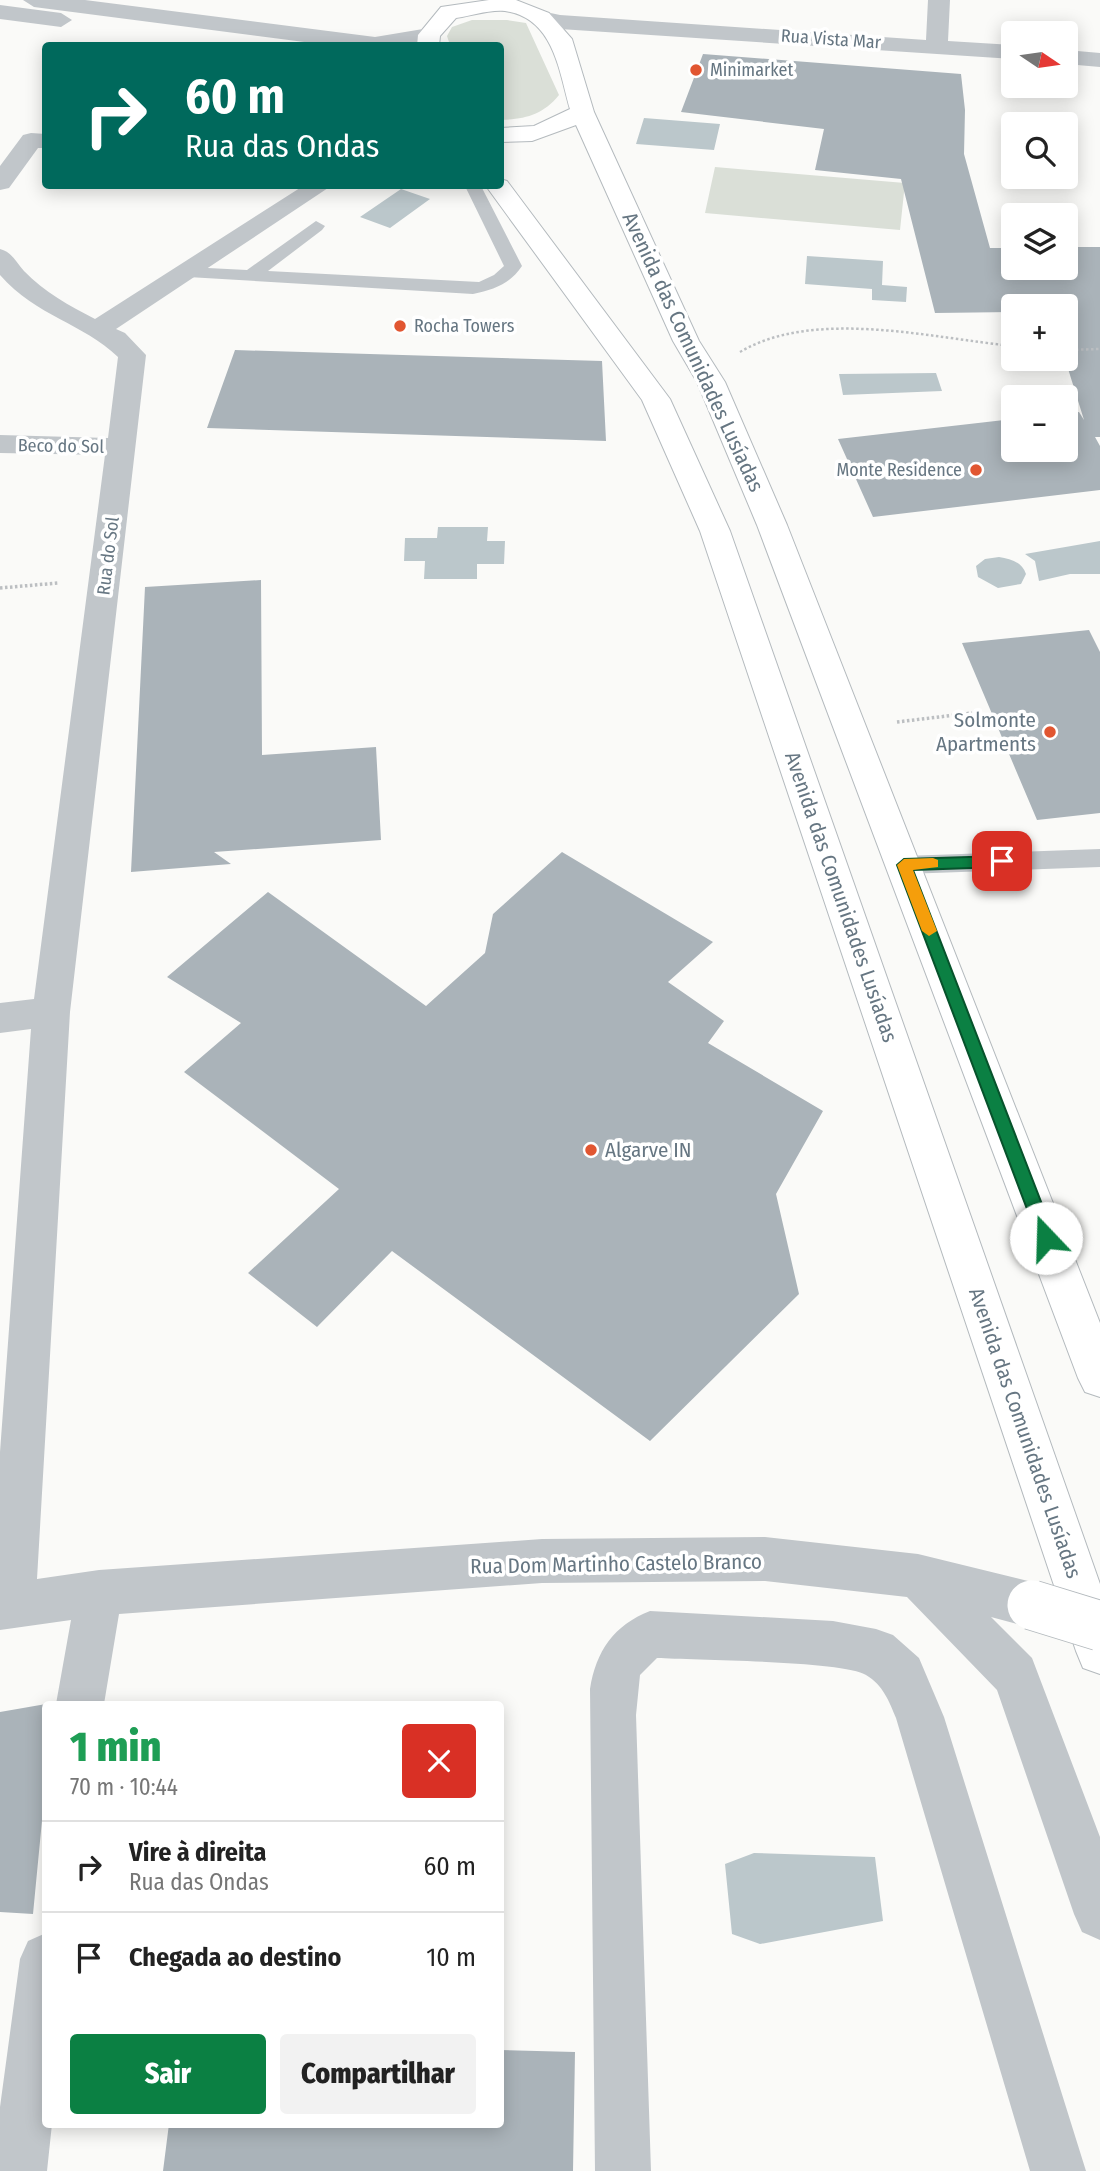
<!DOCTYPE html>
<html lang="pt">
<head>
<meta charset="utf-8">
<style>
  :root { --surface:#fff; --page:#f2f2f2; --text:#222; --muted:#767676; --line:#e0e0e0; --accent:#0b8043 }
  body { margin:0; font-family:"Fira Sans Condensed",sans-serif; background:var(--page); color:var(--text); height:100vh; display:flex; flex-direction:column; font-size:26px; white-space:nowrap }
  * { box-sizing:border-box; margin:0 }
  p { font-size:23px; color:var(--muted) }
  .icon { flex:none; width:38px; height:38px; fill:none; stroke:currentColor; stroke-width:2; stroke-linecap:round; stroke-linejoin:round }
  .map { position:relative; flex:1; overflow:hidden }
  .panel { position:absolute; left:42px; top:1701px; width:462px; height:427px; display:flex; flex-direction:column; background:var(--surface); border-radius:7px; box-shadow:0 4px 18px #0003 }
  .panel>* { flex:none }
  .banner { position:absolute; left:42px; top:42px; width:462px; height:147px; border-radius:7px; box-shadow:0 4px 18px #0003; background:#00695c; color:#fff; overflow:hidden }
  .needle { width:46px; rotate:103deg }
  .buttons { position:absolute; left:1001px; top:21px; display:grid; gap:14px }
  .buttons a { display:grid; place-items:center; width:77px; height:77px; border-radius:7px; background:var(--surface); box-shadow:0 4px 18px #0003; font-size:35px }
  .pin { position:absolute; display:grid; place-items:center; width:60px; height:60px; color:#fff; margin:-30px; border-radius:14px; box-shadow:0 4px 10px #0006 }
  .me { position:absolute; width:77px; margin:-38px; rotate:339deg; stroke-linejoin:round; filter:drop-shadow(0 0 5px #0008) }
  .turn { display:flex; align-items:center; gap:24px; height:147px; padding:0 28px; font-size:32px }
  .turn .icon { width:91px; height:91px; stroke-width:2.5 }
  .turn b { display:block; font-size:49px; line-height:60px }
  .round { display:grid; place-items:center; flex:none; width:74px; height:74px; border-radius:7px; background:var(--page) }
  .head { display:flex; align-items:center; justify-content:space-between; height:119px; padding:0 28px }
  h1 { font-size:42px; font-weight:800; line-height:52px; color:#1e9e55 }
  .cta { display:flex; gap:14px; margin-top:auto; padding:14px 28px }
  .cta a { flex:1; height:80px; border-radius:7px; background:var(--accent); color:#fff; font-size:28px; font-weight:800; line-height:80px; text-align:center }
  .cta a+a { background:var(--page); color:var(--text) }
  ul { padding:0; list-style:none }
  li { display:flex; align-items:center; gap:21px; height:91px; padding:0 28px; border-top:2px solid var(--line) }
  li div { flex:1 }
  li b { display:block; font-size:26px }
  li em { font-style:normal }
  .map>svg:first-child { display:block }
</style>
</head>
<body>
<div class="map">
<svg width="1100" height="2171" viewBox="0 0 1100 2171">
  <rect width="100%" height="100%" fill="#fafaf8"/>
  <path fill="#dadfd7" d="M472,20H507L526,23L559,95C543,115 525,119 501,120L500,46L450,45L447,36L452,27Z
    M715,167L905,183L900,230L705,213Z"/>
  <path fill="#bbc7cb" d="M644,118L720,124L714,150L636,144Z
    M401,189L430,199L390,228L360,217Z
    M807,256L883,261L882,285L907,287L906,302L872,300V289L805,284Z
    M936,373L942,391L843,395L839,374Z
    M438,527H488L487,541H505L504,564H477V579H424L425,561H404L405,538H437Z
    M1100,541V574H1070L1039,581L1035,561L1025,554Z
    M999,557C1011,559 1022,562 1026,574L1021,584L998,588L978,577L976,566L985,559Z
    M754,1853L875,1857L883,1921L760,1944L732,1934L725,1864Z"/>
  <path fill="#aab3b9" d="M703,54L961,74L965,110L964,154L990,248H1013V268H1066V247H1100V437H1095L1100,446V490L873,517L838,439L1013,419V450H1066V413L1079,412L1084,420L1065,359L1066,306H1013V312L935,313L901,179L815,170L824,129L681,112Z
    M235,350L602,361L606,441L207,428Z
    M261,580L262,755L376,747L381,840L214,852L231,864L131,872L145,587Z
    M1089,630L1100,652V813L1037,820L962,643Z
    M562,852L713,942L668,982L724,1021L708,1043L823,1111L776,1194L799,1294L650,1441L392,1251L317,1327L248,1273L339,1189L184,1072L241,1023L167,977L268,892L426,1006L485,953L493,914Z
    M46,1704V1779L33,1914L0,1912V1712Z
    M500,2050L575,2052L573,2171H163L169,2124H500Z"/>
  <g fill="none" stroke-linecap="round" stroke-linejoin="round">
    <defs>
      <path id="secondary" d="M489,0H516L549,13L572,39L594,112L699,341L725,382L787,525L1100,1323V1397L1085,1392L1078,1378L757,525L697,382L673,341L576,125L532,141L500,142V128L534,126L570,109C559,71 554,18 505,11C491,9 470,16 456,18L440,36L439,46H417L418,35L441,7Z
        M500,179L507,181L670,399L730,531L1100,1584V1674L1083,1668L1076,1651L700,531L642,400L486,186H500Z"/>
    </defs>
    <use href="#secondary" stroke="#b4babe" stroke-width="2"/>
    <path stroke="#bcbfc2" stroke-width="2.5" stroke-dasharray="2.5 2.5" stroke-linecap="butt" d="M1066,350L1100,349
      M740,352C814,308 931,338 1013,346"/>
    <path stroke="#bcbfc2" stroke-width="3.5" stroke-dasharray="2.5 2.5" stroke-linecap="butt" d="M0,588L58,583
      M897,722L972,713"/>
    <path fill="#c1c6ca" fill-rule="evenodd" d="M465,186H481L522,266C509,285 494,289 473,294L188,277L179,272L188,267L247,270L316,221L325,226L322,230L268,271L479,282L494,275L504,266Z
      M1100,849V867L904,874L896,871L892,865L896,859L904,856Z"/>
    <path fill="#c1c6ca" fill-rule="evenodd" d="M23,0H85L375,37L429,28L440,35L437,40L406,46H335L34,7Z
      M928,0H950L948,41L1013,45V59L560,29L533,23L530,18L541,11L560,15L926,40Z
      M0,5L61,13L72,20L61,27L0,19Z
      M1066,50L1100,53V67L1066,64Z
      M31,133L46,134V148H38L9,188L0,190V166L23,135Z
      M303,186H331L116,329L125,333L146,355L70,1012L37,1579L99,1570L542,1539L765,1537L918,1554L1032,1582L1048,1589L1055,1605L1048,1621L1032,1628L991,1617L1032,1658L1100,1837V1940L1082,1932L1074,1914L997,1690L907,1597L765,1581L542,1583L119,1614L104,1704H56L71,1620L0,1630V1452L31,1029L0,1033V1003L34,999L105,455L0,453V435L108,438L118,357C83,323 37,317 0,275V249C12,252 16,262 24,271C44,292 70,306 95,319Z
      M650,1611L833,1621L876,1629L893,1635L919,1658L944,1717L1086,2171H1030L896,1718C889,1701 883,1685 866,1675C845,1661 692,1660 657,1658L640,1675L636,1715L651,2171H595L590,1689C596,1651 614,1625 650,1611Z
      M46,1933V2124H52L47,2171H0V2107L20,1959L28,1941Z"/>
    <use href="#secondary" fill="#fff" fill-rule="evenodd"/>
    <defs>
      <path id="secondary-bridge" d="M1032,1605L1100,1626"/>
    </defs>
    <use href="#secondary-bridge" stroke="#b4babe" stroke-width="51" stroke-linecap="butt"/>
    <use href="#secondary-bridge" stroke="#fff" stroke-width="49"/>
  </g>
  <path fill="#0b8043" stroke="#07532c" stroke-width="2" d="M1002,856L1009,861L1002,867L913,870L1055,1238L1046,1245L1038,1238L897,865L904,859Z"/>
  <path fill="#f59e0b" d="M933,858L938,860V867L913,870L937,931L929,936L922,931L897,865L904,859Z"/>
  <g fill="#e15631" stroke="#fff" stroke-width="2.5">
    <circle cx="696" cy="70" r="7"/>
    <circle cx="400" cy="326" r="7"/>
    <circle cx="976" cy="470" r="7"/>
    <circle cx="1050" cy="732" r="7"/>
    <circle cx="591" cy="1150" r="7"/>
  </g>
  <g text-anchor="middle" stroke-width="7" stroke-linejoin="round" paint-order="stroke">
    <g font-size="18" fill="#667682" stroke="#fff">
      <text transform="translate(831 39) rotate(4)" y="6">Rua Vista Mar</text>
      <text transform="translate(61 446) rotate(1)" y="6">Beco do Sol</text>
      <text transform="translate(108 556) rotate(-83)" y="6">Rua do Sol</text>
    </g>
    <g font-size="18" fill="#667682" stroke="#fff" text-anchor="start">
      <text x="710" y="76">Minimarket</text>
      <text x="414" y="332">Rocha Towers</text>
      <text x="962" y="476" text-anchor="end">Monte Residence</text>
    </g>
    <g font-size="21" fill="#667682" stroke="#fff">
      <text transform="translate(693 352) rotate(65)" y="7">Avenida das Comunidades Lusíadas</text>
      <text transform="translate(841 897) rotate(71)" y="7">Avenida das Comunidades Lusíadas</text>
      <text transform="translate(1025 1433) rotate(71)" y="7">Avenida das Comunidades Lusíadas</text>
      <text transform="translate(616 1564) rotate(-1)" y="7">Rua Dom Martinho Castelo Branco</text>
    </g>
    <g font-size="21" fill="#667682" stroke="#fff" text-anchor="end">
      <text x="1036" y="727">Solmonte<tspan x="1036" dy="24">Apartments</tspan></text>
      <text x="605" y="1157" text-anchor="start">Algarve IN</text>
    </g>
  </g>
</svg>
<div class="buttons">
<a><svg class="needle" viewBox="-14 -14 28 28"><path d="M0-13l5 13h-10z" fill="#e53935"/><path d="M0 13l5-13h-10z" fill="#767676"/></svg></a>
<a><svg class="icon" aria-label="search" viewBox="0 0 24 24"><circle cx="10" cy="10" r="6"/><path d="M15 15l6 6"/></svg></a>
<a><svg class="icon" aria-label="layers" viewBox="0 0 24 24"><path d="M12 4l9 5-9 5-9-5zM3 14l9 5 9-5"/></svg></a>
<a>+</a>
<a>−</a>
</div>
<div class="pin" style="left:1002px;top:861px;background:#d93025"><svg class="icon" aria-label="arrive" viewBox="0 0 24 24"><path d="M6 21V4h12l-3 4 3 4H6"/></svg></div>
<svg class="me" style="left:1046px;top:1238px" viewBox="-20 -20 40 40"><circle r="19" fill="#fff"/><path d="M0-13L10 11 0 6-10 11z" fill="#0b8043"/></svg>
<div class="banner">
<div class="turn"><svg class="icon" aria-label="right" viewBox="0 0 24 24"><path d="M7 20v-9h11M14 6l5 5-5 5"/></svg><div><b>60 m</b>Rua das Ondas</div></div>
</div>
<section class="panel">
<div class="head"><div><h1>1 min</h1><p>70 m · 10:44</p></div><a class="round" style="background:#d93025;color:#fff"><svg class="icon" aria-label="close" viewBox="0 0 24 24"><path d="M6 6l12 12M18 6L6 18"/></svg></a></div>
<ul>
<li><svg class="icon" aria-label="right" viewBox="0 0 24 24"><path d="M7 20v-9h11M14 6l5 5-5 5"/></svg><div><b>Vire à direita</b><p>Rua das Ondas</p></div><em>60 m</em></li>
<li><svg class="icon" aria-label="arrive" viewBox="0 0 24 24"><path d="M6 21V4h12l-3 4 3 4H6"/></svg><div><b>Chegada ao destino</b></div><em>10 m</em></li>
</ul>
<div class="cta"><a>Sair</a><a>Compartilhar</a></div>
</section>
</div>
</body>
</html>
